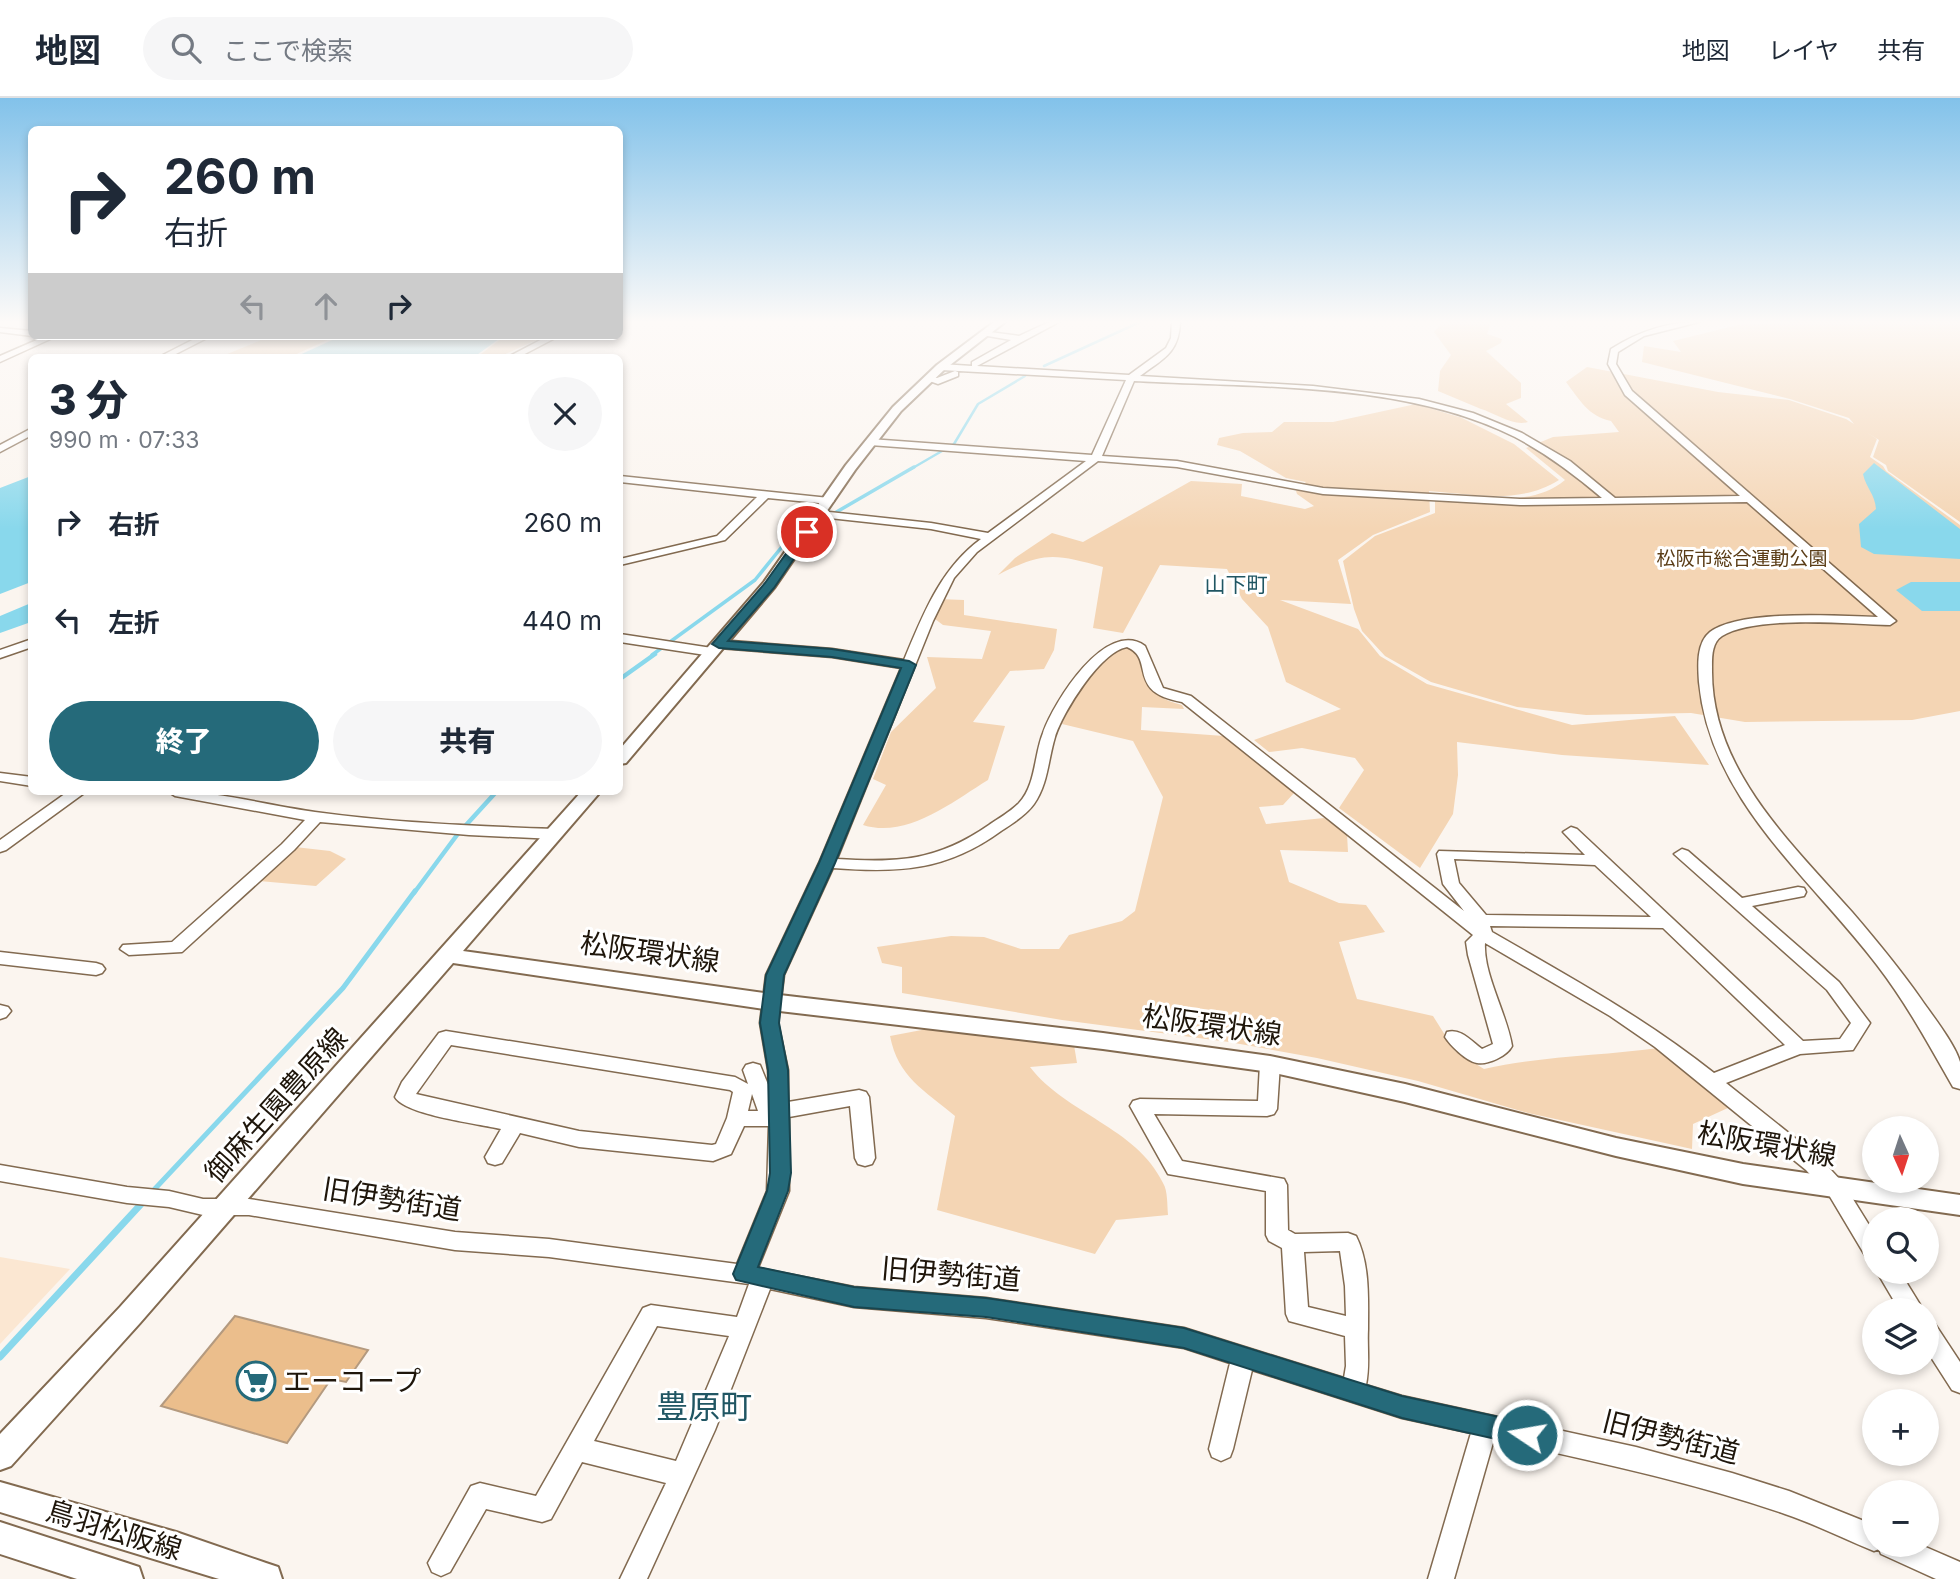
<!DOCTYPE html>
<html lang="ja">
<head>
<meta charset="utf-8">
<style>
  :root { --surface:#fff; --page:#f6f6f7; --text:#1f2937; --muted:#747a83; --line:#e0e1e3; --accent:#256a7a }
  body { margin:0; font-family:Inter,"Noto Sans JP",sans-serif; background:var(--page); color:var(--text); height:100vh; display:flex; flex-direction:column; font-size:26px; white-space:nowrap }
  * { box-sizing:border-box; margin:0 }
  p { font-size:23px; color:var(--muted) }
  .icon { flex:none; width:38px; height:38px; fill:none; stroke:currentColor; stroke-width:2; stroke-linecap:round; stroke-linejoin:round }
  .map { position:relative; flex:1; overflow:hidden }
  .panel { position:absolute; left:28px; top:256px; width:595px; height:441px; display:flex; flex-direction:column; background:var(--surface); border-radius:10px; box-shadow:0 4px 10px #0003 }
  .panel>* { flex:none }
  .top-card { position:absolute; left:28px; top:28px; width:595px; height:214px; border-radius:10px; box-shadow:0 4px 10px #0003; background:#fff; color:var(--text); overflow:hidden }
  .needle { width:46px; rotate:177deg }
  .buttons { position:absolute; left:1862px; top:1018px; display:grid; gap:14px }
  .buttons a { display:grid; place-items:center; width:77px; height:77px; border-radius:50%; background:var(--surface); box-shadow:0 4px 10px #0003; font-size:35px }
  .pin { position:absolute; display:grid; place-items:center; width:60px; height:60px; color:#fff; margin:-30px; border:4px solid #fff; border-radius:50%; box-shadow:0 2px 7px #0007 }
  .me { position:absolute; width:77px; margin:-38px; rotate:282deg; stroke-linejoin:round; filter:drop-shadow(0 0 5px #0008) }
  .turn { display:flex; align-items:center; gap:24px; height:147px; padding:0 21px; font-size:32px }
  .turn .icon { width:91px; height:91px; stroke-width:2.5 }
  .turn b { display:block; font-size:49px; line-height:60px }
  .lanes { display:flex; align-items:center; height:66px; padding:0 21px; background:#0003; justify-content:center; gap:35px; direction:ltr }
  .lanes .off { opacity:.35 }
  .round { display:grid; place-items:center; flex:none; width:74px; height:74px; border-radius:37px; background:var(--page) }
  .overview { display:flex; align-items:center; justify-content:space-between; height:119px; padding:0 21px }
  h1 { font-size:42px; font-weight:800; line-height:52px }
  .button { display:flex; gap:14px; margin-top:auto; padding:14px 21px }
  .button a { flex:1; height:80px; border-radius:42px; background:var(--accent); color:#fff; font-size:28px; font-weight:800; line-height:80px; text-align:center }
  .button a+a { background:var(--page); color:var(--text) }
  ul { padding:0; list-style:none }
  li { display:flex; align-items:center; gap:21px; height:98px; padding:0 21px }
  li div { flex:1 }
  li b { display:block; font-size:26px }
  li em { font-style:normal }
  header { display:flex; align-items:center; gap:42px; box-sizing:border-box; height:98px; padding:0 35px; background:var(--surface); border-bottom:2px solid var(--line) }
  header strong { font-size:33px }
  nav { display:flex; gap:38px; margin-inline-start:auto; font-size:24px }
  .search { width:490px; height:63px; background:var(--page); display:flex; align-items:center; gap:18px; box-sizing:border-box; padding:0 24px; border-radius:38px; color:var(--muted); font-size:26px }
  .map>svg:first-child { display:block }
</style>
</head>
<body>
<header>
<strong>地図</strong>
<div class="search"><svg class="icon" aria-label="search" viewBox="0 0 24 24"><circle cx="10" cy="10" r="6"/><path d="M15 15l6 6"/></svg>ここで検索</div>
<nav><a>地図</a><a>レイヤ</a><a>共有</a></nav>
</header>
<div class="map">
<svg width="1960" height="1481" viewBox="0 0 1960 1481">
  <rect width="100%" height="100%" fill="#fbf5ef"/>
  <path fill="#fbe7d2" d="M0,1159L70,1171L0,1246Z"/>
  <path fill="#f4d5b4" d="M1443,224H1491L1487,236L1502,241L1501,245L1486,253L1521,285V300L1506,306L1528,324C1514,329 1495,315 1481,311L1460,319L1514,346L1559,382C1520,407 1473,396 1429,393L1430,414L1373,437L1338,462L1351,506L1280,502L1358,531L1380,558L1427,586L1572,627L1675,618L1709,667L1562,657L1457,644L1458,677L1453,716L1420,770L1339,710L1364,672L1355,660L1302,650L1269,654L1254,642L1341,611L1286,584L1268,529L1242,501L1227,471L1160,467L1123,535L1093,530L1103,469C1055,456 1044,453 998,477L1015,460L1052,435L1083,444L1191,383L1242,386L1241,398L1305,411L1314,408L1297,396L1296,393L1306,384L1286,380L1240,353L1217,347L1219,340L1243,335L1272,334L1284,324H1333L1416,306L1459,319L1481,311L1438,293L1440,273L1451,257L1434,234Z
    M1804,224H1960V424L1888,373L1886,367L1873,359L1879,342L1866,334L1877,341L1870,359L1883,368L1886,373L1960,427V613L1912,622L1745,624L1691,615L1586,617L1517,609L1431,584L1385,558L1362,533L1354,511L1343,463L1375,438L1435,415V395C1476,398 1531,411 1565,382L1526,350L1553,339L1619,334L1611,323C1589,319 1579,301 1566,284L1587,269L1718,294L1789,302L1846,321L1854,326L1849,320L1790,301L1642,264L1644,248L1681,254L1673,243L1738,227Z
    M271,238H336L290,259H220Z
    M505,238H545L499,259H477Z
    M938,501L964,502V517L1057,531L1054,552L1044,571L1010,573L973,624L1005,628L988,682C952,704 907,741 863,727L886,687L873,681L891,634L936,590L927,559L982,561L991,533L943,527L935,521Z
    M1126,550L1137,554C1148,585 1147,598 1182,607L1184,611L1142,609L1141,632L1224,638L1295,694L1283,707L1259,709L1266,726L1324,720L1347,736L1348,754L1280,752L1289,784L1339,805L1366,807L1385,834L1339,844L1357,901L1433,918L1455,953L1484,971C1541,958 1600,958 1659,950L1730,1009L1693,1026L1692,1051L1528,1015L1418,983L1317,960L1229,944L1062,922L902,895V869L882,865L877,849L951,838L984,839L1021,851H1059L1069,837L1122,823L1135,813L1163,699L1133,643L1062,626C1074,601 1098,556 1126,550Z
    M295,749L330,753L346,761L316,788L259,783Z
    M927,931L1074,947L1077,965L1030,969C1066,1016 1136,1029 1163,1085C1168,1093 1167,1108 1168,1117L1116,1122L1095,1156L937,1112L955,1018C924,992 898,979 890,938Z"/>
  <path fill="#89d8ec" d="M341,238H503L474,259H295Z
    M1874,365L1960,431V461L1874,456L1861,449L1859,426L1876,411C1875,396 1866,390 1863,376Z
    M31,378V484L0,496V390Z
    M1911,484H1960V513H1922L1896,492Z
    M31,505V524L0,535V518Z"/>
  <g fill="none" stroke-linecap="round" stroke-linejoin="round">
    <path stroke="#89d8ec" stroke-width="2.5" d="M1044,268L1140,224
      M911,371L954,346L978,306L1025,278"/>
    <path stroke="#89d8ec" stroke-width="3.5" d="M833,416L914,369
      M652,557L755,482L785,445L795,437"/>
    <path stroke="#89d8ec" stroke-width="4.5" d="M620,581L655,556
      M414,795L457,737L497,693"/>
    <path stroke="#89d8ec" stroke-width="5" d="M151,1095L343,890L415,793"/>
    <path stroke="#89d8ec" stroke-width="7" d="M0,1259L143,1104"/>
  </g>
  <path fill="#ebbe8c" stroke="#b49a7f" stroke-width="2" d="M235,1218L368,1252L346,1284L331,1281L287,1345L161,1308Z"/>
  <g fill="none" stroke-linecap="round" stroke-linejoin="round">
    <defs>
      <path id="minor" d="M1049,224H1059L977,268L1129,277L1166,250L1171,240L1172,224H1180C1179,255 1163,261 1140,278L1313,288L1419,301L1473,315L1522,335L1570,363L1615,400L1740,398L1625,297L1608,266L1611,251C1638,234 1666,224 1699,224L1644,238L1618,254L1616,266L1632,293L1896,523L1890,527C1849,526 1756,517 1722,538C1711,545 1712,561 1712,572C1711,671 1791,745 1852,814C1876,842 1900,871 1921,901C1932,917 1955,946 1960,964C1960,972 1960,983 1960,991L1953,989C1929,947 1907,906 1877,867C1810,779 1710,702 1699,584C1698,569 1696,545 1710,534C1740,511 1840,518 1878,519L1747,404L1520,407L1323,396L1177,369L1098,363L977,454L954,480L933,523L837,761C898,765 937,763 989,727C999,720 1010,714 1019,705C1036,687 1034,657 1043,635C1054,604 1106,520 1145,548L1163,590L1191,598L1464,813L1443,786L1437,756L1439,753L1585,757L1563,734L1571,729L1577,731L1803,943L1840,941L1851,925L1827,892L1674,756L1682,751L1688,753L1742,800L1798,789L1804,790L1806,794L1804,798L1752,808L1839,884L1870,925L1853,952L1800,956L1726,985L1820,1060L1843,1085L1874,1135V1162L1866,1159L1829,1097L1806,1072L1655,949L1610,918L1485,845C1483,876 1507,916 1512,948C1507,958 1488,967 1477,965C1466,963 1450,947 1445,939L1447,934C1461,930 1471,943 1482,951L1493,946L1468,857L1466,844L1473,837L1182,604C1125,594 1156,561 1127,549C1100,554 1063,614 1055,639C1048,662 1048,686 1034,706C1026,717 1013,725 1001,733C946,773 899,775 833,770L784,877L778,925L788,972V1004L859,992L866,994L869,999L875,1060L872,1066L865,1068L858,1066L855,1060L850,1008L789,1019V1093L758,1170L854,1189L986,1200L1184,1230L1344,1280L1346,1268L1345,1238L1289,1223L1286,1216L1282,1150L1269,1143L1266,1137V1093L1168,1076L1130,1008L1133,1003L1140,1001L1258,1003L1260,966L1263,961L1270,959L1277,961L1280,966L1277,1011L1274,1016L1267,1018L1154,1016L1182,1063L1284,1081L1287,1087L1288,1132L1295,1136L1348,1135L1356,1138C1370,1166 1368,1200 1368,1231C1367,1251 1370,1267 1366,1287L1402,1298L1636,1349L1732,1375L1789,1393L1874,1427V1447H1921L1960,1464V1481H1936L1881,1456L1879,1451L1874,1453C1844,1441 1815,1426 1785,1416C1690,1383 1591,1363 1494,1341L1454,1481H1428L1471,1335L1402,1320L1252,1272L1233,1351L1230,1359L1221,1363L1212,1359L1209,1351L1230,1265L1184,1250L986,1220L854,1209L770,1191L715,1332L647,1481H620L666,1385L582,1364L551,1421L542,1424L486,1411L450,1474L441,1478L432,1474L428,1465L471,1388L480,1385L536,1398L643,1210L651,1207L737,1219L749,1186L549,1159L455,1152L249,1117H203L169,1109L127,1105L0,1083V1067L127,1089L169,1093L203,1101H249L455,1134L549,1141L737,1166L767,1093L769,1028H744L731,1056L713,1063L579,1049L520,1035L502,1065L495,1067L488,1065L485,1059L501,1031C480,1026 405,1017 395,999L402,984L439,935L446,933L735,979L748,986L743,972L746,967L753,965L760,967L769,989L768,972L760,925L766,877L819,765L901,570L832,559L719,550L713,546L719,542L832,551L904,562C923,517 940,471 981,441L931,431L820,419L815,416L820,413L931,425L988,435L1086,363L870,347L865,344L870,341L1092,357L1126,282L941,272L937,269L941,266L972,268V264L1011,242L982,237V233L1019,238ZM1134,283C1257,290 1403,283 1515,339C1547,356 1575,377 1602,400L1520,401L1323,390L1177,363L1102,358ZM1454,761L1595,767L1651,819L1486,817L1459,785ZM1490,828L1663,830L1785,947L1714,975C1645,920 1568,878 1492,834ZM451,947L730,992L733,994L727,1020L716,1046L712,1047L579,1033L416,996ZM752,996L758,1013H748ZM1340,1153L1345,1188L1346,1218L1308,1209L1304,1154ZM657,1228L729,1238L676,1363L594,1343Z
        M0,230L32,233V238H34H32L0,234Z
        M46,238H57L0,264V258Z
        M200,238H211L170,259H159Z
        M548,238H559L519,259H508Z
        M955,273L958,274V278L938,286L924,281L928,278L937,280Z
        M32,330V337L0,354V347Z
        M620,378L829,400L834,403L829,406L768,400L725,442L620,467V461L717,438L757,399L620,384Z
        M620,536L712,550L718,554L712,558L620,544Z
        M32,541V549L0,560V552Z
        M0,675L32,679V688L0,683Z
        M69,693H87L6,752L0,754V742Z
        M167,693C218,693 265,707 315,714C394,725 475,728 555,731L563,736L555,741L469,737L320,724L294,752L182,854L129,857L120,851L123,847L172,844L282,746L305,722L175,698Z
        M0,854L96,865L102,867L105,871L102,875L96,877L0,866Z
        M0,907L8,909L11,913L6,919L0,921Z
        M1877,1174H1900L1924,1213H1900Z
        M1927,1223L1935,1226L1960,1264V1295L1952,1292L1927,1253Z"/>
      <path id="major" d="M994,224H1005L945,271L901,313L855,372L774,490L626,665L620,666V651L764,484L846,367L893,309L937,267Z
        M582,693H601L463,853L771,896L1103,935L1270,958L1405,986L1616,1040L1743,1066L1960,1097V1117L1743,1086L1616,1058L1405,1004L1270,974L1103,951L771,912L453,865L140,1225L11,1368L0,1372V1336L120,1209Z
        M0,1384L176,1434L266,1465L278,1469L282,1481H219L0,1414Z
        M0,1424L127,1465L139,1469L143,1481H77L0,1456Z"/>
    </defs>
    <use href="#minor" stroke="#826a50" stroke-width="3"/>
    <use href="#major" stroke="#826a50" stroke-width="4"/>
    <use href="#minor" fill="#fff" fill-rule="evenodd"/>
    <use href="#major" fill="#fff" fill-rule="evenodd"/>
  </g>
  <linearGradient id="sky" x2="0" y2="1"><stop stop-color="#82c2ea"/><stop offset="0.52" stop-color="#fdfaf8"/><stop offset="1" stop-color="#fdfaf8" stop-opacity="0"/></linearGradient>
  <rect width="1960" height="431" fill="url(#sky)"/>
  <path fill="#256a7a" stroke="#18454f" stroke-width="2" d="M807,431L813,434L811,436L774,490L728,543L832,551L909,563L916,567L835,765L784,877L779,925L788,972L791,1075L788,1093L758,1169L854,1189L986,1200L1184,1230L1402,1298L1527,1325L1536,1329L1539,1337L1536,1345L1527,1348L1402,1320L1184,1250L986,1219L854,1209L736,1182L733,1176L767,1093L770,1075L768,972L760,925L766,877L819,765L901,570L832,559L719,550L712,546L765,485L803,432Z"/>
  <defs>
    <symbol id="supermarket-ring" viewBox="-11 -11 22 22"><circle r="9.5" fill="#fff" stroke="#256a7a" stroke-width="1.5"/><path d="M-6-5.5h2.5l.6 2H6L4.5 2H-2.5L-4.4-4H-6ZM-1.5 3.2a1.3 1.3 0 1 0 .1 0ZM3 3.2a1.3 1.3 0 1 0 .1 0Z" fill="#256a7a"/></symbol>
  </defs>
  <g fill-rule="evenodd">
    <use href="#supermarket-ring" x="234" y="1261" width="44" height="44"/>
  </g>
  <g text-anchor="middle" stroke-width="6" stroke-linejoin="round" paint-order="stroke">
    <g font-size="19" fill="#5a3c16" stroke="#fff">
      <text x="1742" y="467">松阪市総合運動公園</text>
    </g>
    <g font-size="21" fill="#205663" stroke="#fff">
      <text x="1236" y="494">山下町</text>
    </g>
    <g font-size="28" fill="#1f160b" stroke="#fff">
      <text transform="translate(650 854) rotate(8)" y="10">松阪環状線</text>
      <text transform="translate(1212 927) rotate(8)" y="10">松阪環状線</text>
      <text transform="translate(276 1007) rotate(-48)" y="10">御麻生園豊原線</text>
      <text transform="translate(1767 1046) rotate(10)" y="10">松阪環状線</text>
      <text transform="translate(392 1101) rotate(9)" y="10">旧伊勢街道</text>
      <text transform="translate(951 1176) rotate(5)" y="10">旧伊勢街道</text>
      <text transform="translate(1671 1339) rotate(14)" y="10">旧伊勢街道</text>
      <text transform="translate(114 1432) rotate(17)" y="10">鳥羽松阪線</text>
    </g>
    <g font-size="28" fill="#1f160b" stroke="#fff" text-anchor="start">
      <text x="283" y="1293">エーコープ</text>
    </g>
    <g font-size="32" fill="#205663" stroke="#fff">
      <text x="704" y="1320">豊原町</text>
    </g>
  </g>
</svg>
<div class="buttons">
<a><svg class="needle" viewBox="-14 -14 28 28"><path d="M0-13l5 13h-10z" fill="#e53935"/><path d="M0 13l5-13h-10z" fill="#747a83"/></svg></a>
<a><svg class="icon" aria-label="search" viewBox="0 0 24 24"><circle cx="10" cy="10" r="6"/><path d="M15 15l6 6"/></svg></a>
<a><svg class="icon" aria-label="layers" viewBox="0 0 24 24"><path d="M12 4l9 5-9 5-9-5zM3 14l9 5 9-5"/></svg></a>
<a>+</a>
<a>−</a>
</div>
<div class="pin" style="left:807px;top:434px;background:#d93025"><svg class="icon" aria-label="arrive" viewBox="0 0 24 24"><path d="M6 21V4h12l-3 4 3 4H6"/></svg></div>
<svg class="me" style="left:1527px;top:1337px" viewBox="-20 -20 40 40"><circle r="17" fill="#256a7a" stroke="#fff" stroke-width="3"/><path d="M0-11L8 9 0 5-8 9z" fill="#fff"/></svg>
<div class="top-card">
<div class="turn"><svg class="icon" aria-label="right" viewBox="0 0 24 24"><path d="M7 20v-9h11M14 6l5 5-5 5"/></svg><div><b>260 m</b>右折</div></div>
<div class="lanes"><svg class="icon off" aria-label="left" viewBox="0 0 24 24"><path d="M17 20v-9H6M10 6l-5 5 5 5"/></svg><svg class="icon off" aria-label="ahead" viewBox="0 0 24 24"><path d="M12 20V5M6 11l6-6 6 6"/></svg><svg class="icon" aria-label="right" viewBox="0 0 24 24"><path d="M7 20v-9h11M14 6l5 5-5 5"/></svg></div>
</div>
<section class="panel">
<div class="overview"><div><h1>3 分</h1><p>990 m · 07:33</p></div><a class="round"><svg class="icon" aria-label="close" viewBox="0 0 24 24"><path d="M6 6l12 12M18 6L6 18"/></svg></a></div>
<ul>
<li><svg class="icon" aria-label="right" viewBox="0 0 24 24"><path d="M7 20v-9h11M14 6l5 5-5 5"/></svg><div><b>右折</b></div><em>260 m</em></li>
<li><svg class="icon" aria-label="left" viewBox="0 0 24 24"><path d="M17 20v-9H6M10 6l-5 5 5 5"/></svg><div><b>左折</b></div><em>440 m</em></li>
</ul>
<div class="button"><a>終了</a><a>共有</a></div>
</section>
</div>
</body>
</html>
